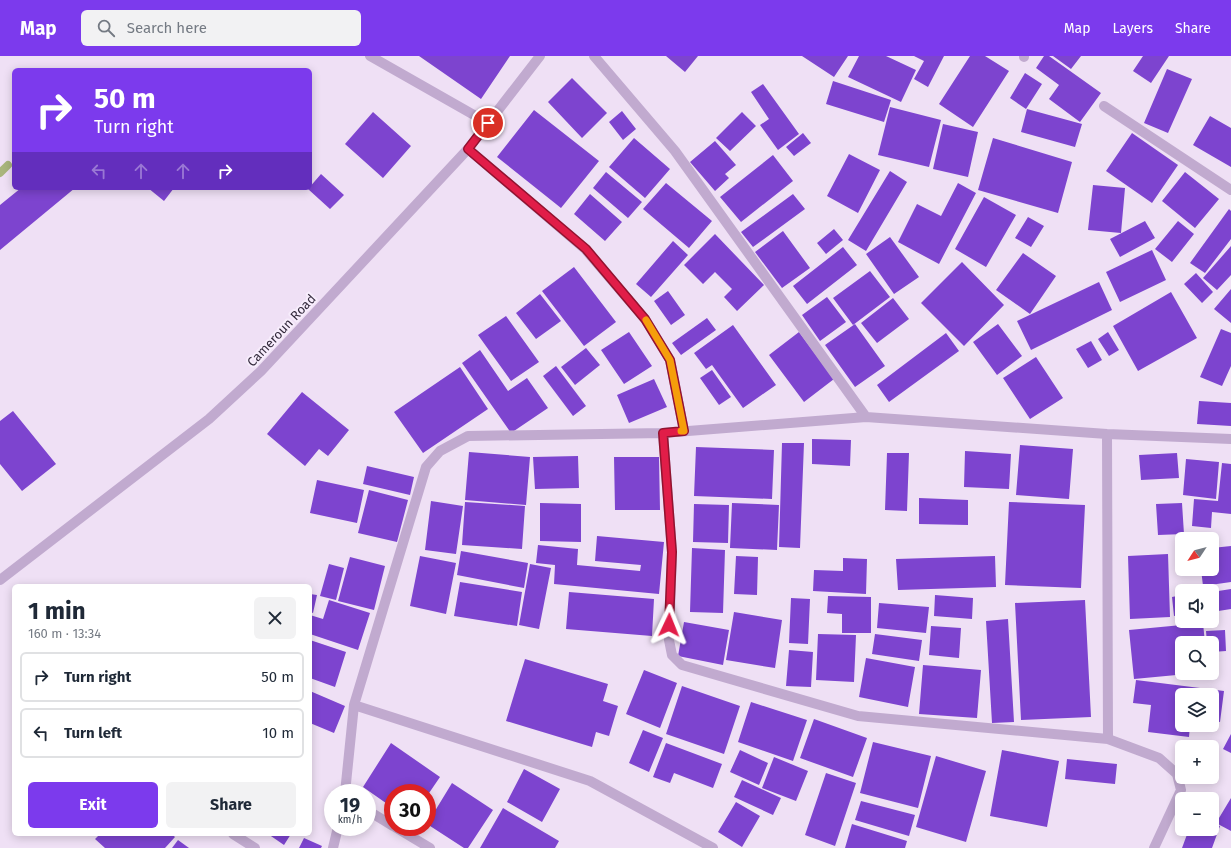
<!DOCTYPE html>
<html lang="en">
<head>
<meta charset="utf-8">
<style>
  :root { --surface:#fff; --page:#f2f2f3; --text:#1f2937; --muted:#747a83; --line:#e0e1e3; --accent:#7c3aed }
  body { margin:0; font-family:"Fira Sans",sans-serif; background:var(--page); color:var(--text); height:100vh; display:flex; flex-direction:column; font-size:15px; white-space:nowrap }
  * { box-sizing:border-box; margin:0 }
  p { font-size:13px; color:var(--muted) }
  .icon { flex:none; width:22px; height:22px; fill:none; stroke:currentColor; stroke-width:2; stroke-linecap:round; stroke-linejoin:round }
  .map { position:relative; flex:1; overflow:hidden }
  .drawer { position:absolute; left:12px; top:528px; width:300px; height:252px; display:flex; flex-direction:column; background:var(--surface); border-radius:6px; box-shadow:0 2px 10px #0003 }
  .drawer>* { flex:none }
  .hud { position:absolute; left:12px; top:12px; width:300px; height:122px; border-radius:6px; box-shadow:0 2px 10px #0003; background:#7c3aed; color:#fff; overflow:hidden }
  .needle { width:26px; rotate:234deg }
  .tools { position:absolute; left:1175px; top:476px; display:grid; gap:8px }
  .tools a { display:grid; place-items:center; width:44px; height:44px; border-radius:6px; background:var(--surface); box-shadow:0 2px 10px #0003; font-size:20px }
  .speed { position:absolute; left:324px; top:728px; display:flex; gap:8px; font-size:20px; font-weight:700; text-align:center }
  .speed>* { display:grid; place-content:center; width:52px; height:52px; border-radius:50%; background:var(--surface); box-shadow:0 2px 10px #0003; line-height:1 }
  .speed small { font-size:10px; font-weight:400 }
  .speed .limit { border:6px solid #d22; background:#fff; color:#111 }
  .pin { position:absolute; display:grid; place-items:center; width:34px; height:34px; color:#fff; margin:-17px; border:2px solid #fff; border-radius:50%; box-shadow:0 1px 4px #0007 }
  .me { position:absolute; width:44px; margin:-22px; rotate:2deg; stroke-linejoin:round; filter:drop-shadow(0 0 3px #0008) }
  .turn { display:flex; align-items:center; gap:14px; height:84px; padding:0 16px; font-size:18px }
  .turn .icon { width:52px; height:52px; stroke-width:2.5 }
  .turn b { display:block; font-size:28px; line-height:34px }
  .lanes { display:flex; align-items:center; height:38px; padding:0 16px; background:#0003; justify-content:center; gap:20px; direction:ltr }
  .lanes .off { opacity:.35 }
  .round { display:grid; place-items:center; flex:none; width:42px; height:42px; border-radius:6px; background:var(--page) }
  .overview { display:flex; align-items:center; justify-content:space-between; height:68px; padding:0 16px }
  h1 { font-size:24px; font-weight:700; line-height:30px }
  .cta { display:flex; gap:8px; margin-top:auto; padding:8px 16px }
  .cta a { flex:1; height:46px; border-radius:6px; background:var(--accent); color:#fff; font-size:16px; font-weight:700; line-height:46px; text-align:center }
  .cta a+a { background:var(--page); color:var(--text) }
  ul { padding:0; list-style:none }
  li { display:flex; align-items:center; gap:12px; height:50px; margin:0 8px 6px; padding:0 8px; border:2px solid var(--line); border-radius:6px }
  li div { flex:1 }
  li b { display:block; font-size:15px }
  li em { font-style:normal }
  header { display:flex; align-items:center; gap:24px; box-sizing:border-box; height:56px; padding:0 20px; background:var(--accent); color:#fff }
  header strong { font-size:19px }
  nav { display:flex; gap:22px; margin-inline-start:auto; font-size:14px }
  .search { width:280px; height:36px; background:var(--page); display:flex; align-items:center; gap:10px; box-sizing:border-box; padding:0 14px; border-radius:6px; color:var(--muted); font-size:15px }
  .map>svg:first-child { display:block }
</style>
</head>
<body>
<header>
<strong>Map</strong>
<div class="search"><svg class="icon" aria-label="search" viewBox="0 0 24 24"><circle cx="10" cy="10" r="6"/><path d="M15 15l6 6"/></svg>Search here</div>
<nav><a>Map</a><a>Layers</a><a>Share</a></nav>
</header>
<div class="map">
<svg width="1231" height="792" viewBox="0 0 1231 792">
  <rect width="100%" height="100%" fill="#efe0f5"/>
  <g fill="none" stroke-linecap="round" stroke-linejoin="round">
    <path stroke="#a9b57c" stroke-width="8" d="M0,117L8,109"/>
  </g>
  <path fill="#7d44cf" d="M419,0H510L481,43Z
    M666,0H698L685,16Z
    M802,0H848L834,21Z
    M859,0H886L916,14L901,46L848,21Z
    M914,0H944L928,31L914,23L924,5Z
    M970,0H985L1009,15L973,71L939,48Z
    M1044,0H1049L1101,37L1080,66L1049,43L1059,29L1036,12Z
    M1053,0H1081L1071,13Z
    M1143,0H1169L1151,27L1133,15Z
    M1167,13L1192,23L1168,77L1144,67Z
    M1025,17L1042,28L1026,53L1010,42Z
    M572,22L607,57L582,82L548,46Z
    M833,25L891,44L884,66L826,48Z
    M763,28L799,78L778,94L760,69L769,63L751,36Z
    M890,51L941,64L929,111L878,99Z
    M1027,53L1082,68L1075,91L1021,76Z
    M534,54L599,105L561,152L497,101Z
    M622,55L636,73L623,84L609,66Z
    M373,56L411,90L383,122L345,88Z
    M742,56L756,70L730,95L716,82Z
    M1210,60L1231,72V111L1193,89Z
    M943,68L978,76L968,121L933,113Z
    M803,77L811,87L794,100L786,91Z
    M1132,77L1178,109L1152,147L1106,115Z
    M634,82L670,113L645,142L609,111Z
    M993,82L1072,106L1058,157L978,134Z
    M715,85L736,109L725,118L729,122L715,135L690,106Z
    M849,98L880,114L858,157L827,140Z
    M773,99L793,125L741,166L720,141Z
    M890,115L907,126L866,195L848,184Z
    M606,116L642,146L628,162L593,132Z
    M1185,116L1219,143L1195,172L1162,145Z
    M321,118L344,139L330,153L308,133Z
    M666,127L712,165L689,192L643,153Z
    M958,127L976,137L939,208L898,186L917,148L941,160Z
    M1093,129L1125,132L1121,177L1088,174Z
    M21,132H75L0,194V149Z
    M148,132H174L164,145Z
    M590,138L622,166L605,185L574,158Z
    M793,138L805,153L753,191L741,176Z
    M984,141L1016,159L986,211L955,193Z
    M1229,153L1231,155V183L1205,217L1190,207Z
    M1028,161L1044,170L1031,191L1015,182Z
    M1145,165L1155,182L1120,201L1110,183Z
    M1178,165L1194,178L1172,206L1155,193Z
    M834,173L843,184L826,198L817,187Z
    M783,175L810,212L782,232L755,196Z
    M715,178L764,229L737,255L724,241L732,233L715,216L703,228L684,209Z
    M890,181L919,221L894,238L866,198Z
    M673,185L688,199L651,241L636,228Z
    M1231,190V219L1217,234L1203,222Z
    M843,191L857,209L807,248L793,230Z
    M1152,194L1166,224L1120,246L1106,216Z
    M1023,197L1056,220L1030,258L996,234Z
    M962,206L1004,249L964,290L921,247Z
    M574,211L616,266L584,290L542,235Z
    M870,215L890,241L853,269L833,242Z
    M1196,217L1213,236L1202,247L1184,228Z
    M1099,226L1112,254L1031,294L1017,265Z
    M1231,233V267L1214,253Z
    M668,235L685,259L671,269L654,245Z
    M1171,236L1197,282L1138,315L1113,270Z
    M540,238L561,265L536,283L516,257Z
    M827,241L846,266L820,285L802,259Z
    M893,242L909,263L877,287L861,267Z
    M506,260L539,306L511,325L478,279Z
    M707,262L716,274L681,299L672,287Z
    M855,268L885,310L855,331L825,289Z
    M998,268L1022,300L997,319L973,286Z
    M733,269L776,329L743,352L712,309L706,313L694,297Z
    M1221,273L1231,277V310L1222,330L1200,321Z
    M629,276L652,310L624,328L601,294Z
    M799,276L834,323L804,346L769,299Z
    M1108,276L1119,294L1109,300L1098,283Z
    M946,277L959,295L889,346L877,329Z
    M1091,285L1102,304L1088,312L1076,293Z
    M586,292L600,309L575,329L561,311Z
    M480,294L508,335L527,322L548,352L511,377L462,307Z
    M1036,301L1063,342L1030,363L1003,322Z
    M556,310L586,350L573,360L543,320Z
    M460,311L488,353L423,397L394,356Z
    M712,314L731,341L719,349L700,322Z
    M654,323L667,351L629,367L617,339Z
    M302,336L349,374L328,400L319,393L305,410L267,378Z
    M1199,345L1231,347V370L1197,368Z
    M13,355L56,408L22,435L0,408V365Z
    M812,383L851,384L850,410L812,408Z
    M782,387H804L800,492L779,491Z
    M1020,389L1073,393L1069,443L1016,439Z
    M696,391L774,394L772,443L694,440Z
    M965,395L1011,398L1009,433L964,431Z
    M469,396L530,401L526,449L465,444Z
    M887,397H909L907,455L885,454Z
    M1177,397L1179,422L1141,424L1139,399Z
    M578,400L579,432L535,433L533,401Z
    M614,401H659L660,454H615Z
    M1186,403L1219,406L1216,443L1183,439Z
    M1222,407L1231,408V458L1212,456L1211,472L1192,470L1194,443L1218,445Z
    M367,410L414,421L410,439L363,428Z
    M317,424L364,434L357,467L310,457Z
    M369,434L408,444L397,486L358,477Z
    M919,442L968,444V469L919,468Z
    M431,445L463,450L456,498L425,494Z
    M465,446L525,450L522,493L462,489Z
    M1009,446L1085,449L1081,532L1005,529Z
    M540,447L581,448V486L540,485Z
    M732,447L779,449L777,494L730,492Z
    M1182,447L1184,478L1158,479L1156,448Z
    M694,448L729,449L728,487L693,486Z
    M597,480L664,486L659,538L554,528L555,509L536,507L538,489L578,493L577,509L640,515L641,509L595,505Z
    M1231,490V526L1203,530L1201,513H1212V492Z
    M692,492L725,494L723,557L690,556Z
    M461,495L528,507L524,532L457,519Z
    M1168,498L1170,561L1130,563L1128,500Z
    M420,500L456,507L446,558L410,550Z
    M736,500L758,501L757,539L734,538Z
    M995,500L996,531L898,534L896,503Z
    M350,501L385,510L374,554L338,545Z
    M843,502L867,503L866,538L813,535L814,514L843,515Z
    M329,508L344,512L336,544L320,540Z
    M530,508L551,512L539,573L519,569Z
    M460,526L522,536L517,570L454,560Z
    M1231,533V553L1212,556V536Z
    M569,536L654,543L652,580L566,573Z
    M310,538L317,539L313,557L310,556Z
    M935,539L973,542L972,563L934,560Z
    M1182,539V559L1174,560L1172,541Z
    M828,540L871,541V577H842V558L827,557Z
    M791,542L810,543L808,588L789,587Z
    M329,544L370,557L358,594L310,578V559L323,563Z
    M1085,544L1091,661L1021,664L1015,547Z
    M879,547L929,551L926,577L877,572Z
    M734,556L782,564L775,612L726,604Z
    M1008,563L1014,666L992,667L986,565Z
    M684,566L729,574L723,609L678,600Z
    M1203,567L1205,587H1182V617H1187V618L1134,623L1129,574Z
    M931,570L961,572L959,602L929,599Z
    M1225,574L1226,595L1212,596V587H1207L1206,575Z
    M818,578L856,579L854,626L816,624Z
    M875,578L922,584L919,605L872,598Z
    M310,584L346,596L335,631L310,622Z
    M789,594L813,596L811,631L786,630Z
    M866,602L915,611L908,651L859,641Z
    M525,603L608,628L603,645L618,650L609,680L596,676L592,691L506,665Z
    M923,609L981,614L977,662L919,658Z
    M644,614L677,627L660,672L626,658Z
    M1136,624L1224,635L1220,666L1212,665V639H1182V669H1190L1189,681L1148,676L1151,649L1133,647Z
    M682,630L740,650L724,698L666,678Z
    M310,635L345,650L334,677L310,667Z
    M751,646L807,664L793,705L738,686Z
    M814,663L867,682L853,721L800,702Z
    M643,674L663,682L649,716L629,707Z
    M1231,678V697L1223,693Z
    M873,686L931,700L918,752L860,737Z
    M391,687L440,721L427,740V737H393V752L363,731Z
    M666,687L722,708L713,732L674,717L670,727L653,721Z
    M740,694L768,707L759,729L730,716Z
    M1002,694L1059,705L1047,771L990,760Z
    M936,700L986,715L966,786L916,771Z
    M774,701L808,715L796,745L762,732Z
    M1067,703L1117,708L1115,728L1065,723Z
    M524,713L560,733L542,766L507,746Z
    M826,717L856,727L835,790L805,779Z
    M742,724L781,742L773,759L734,741Z
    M452,727L493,754L468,792H464L427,768Z
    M1231,742V775L1216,767Z
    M861,745L915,759L909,780L855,764Z
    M736,746L760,760L742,791L718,776Z
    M503,752L559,785L555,792H480Z
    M1212,767L1220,770L1212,792H1182L1189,773H1212Z
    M852,768L907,785L905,792H845Z
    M100,778H172L175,781L165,792H105L95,783Z
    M268,778H291L284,789Z
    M304,782L322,790L321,792H299Z
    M178,784L189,792H172Z"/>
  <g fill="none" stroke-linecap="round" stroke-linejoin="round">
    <path stroke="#c1aacf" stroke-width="10" d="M370,0L488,67
      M594,0L675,95L866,361
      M1024,1V0
      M1104,50L1231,134
      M468,93L585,193L645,263L670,304L684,375
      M663,377L672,496L669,584L672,599L682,609L858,660L1108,683
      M1107,378L1108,683L1159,702L1177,718L1181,734L1154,792
      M0,524L209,363L261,315L468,93L540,0
      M354,649L590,725L713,792
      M345,737L354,649L426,411L440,395L468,380L663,377L866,361L1107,378L1231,383
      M367,754L393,770
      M395,771L430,792
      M233,778L255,792
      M333,792L338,771"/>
  </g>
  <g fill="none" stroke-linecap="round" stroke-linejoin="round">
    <defs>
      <path id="route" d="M488,67L468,93L586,193L645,263L670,304L684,375L663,377L672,496L669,569"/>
    </defs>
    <use href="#route" stroke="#92132f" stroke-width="10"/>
    <use href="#route" stroke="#e11d48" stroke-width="7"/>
    <path stroke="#f59e0b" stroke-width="7" d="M646,264L670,304L684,375H681"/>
  </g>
  <g text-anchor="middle" stroke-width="4" stroke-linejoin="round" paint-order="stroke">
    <g font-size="13" fill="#332a3c" stroke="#f7edfc">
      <text transform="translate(281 274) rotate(-47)" y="5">Cameroun Road</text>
    </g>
  </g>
</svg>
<div class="tools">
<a><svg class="needle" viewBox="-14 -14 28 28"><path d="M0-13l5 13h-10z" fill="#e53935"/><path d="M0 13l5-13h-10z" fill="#747a83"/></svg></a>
<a><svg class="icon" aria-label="sound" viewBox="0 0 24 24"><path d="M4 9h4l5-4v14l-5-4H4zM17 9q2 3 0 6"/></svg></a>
<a><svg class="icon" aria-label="search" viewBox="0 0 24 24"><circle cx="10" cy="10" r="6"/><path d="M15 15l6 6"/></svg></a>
<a><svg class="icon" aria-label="layers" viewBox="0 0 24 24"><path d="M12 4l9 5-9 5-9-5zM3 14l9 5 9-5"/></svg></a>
<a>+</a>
<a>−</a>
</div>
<div class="speed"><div>19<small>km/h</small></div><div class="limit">30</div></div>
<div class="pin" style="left:488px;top:67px;background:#d93025"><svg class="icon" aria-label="arrive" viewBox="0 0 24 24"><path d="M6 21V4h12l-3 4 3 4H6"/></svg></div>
<svg class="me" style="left:669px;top:569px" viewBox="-20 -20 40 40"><path d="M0-17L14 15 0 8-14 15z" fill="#e11d48" stroke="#fff" stroke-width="4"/></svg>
<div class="hud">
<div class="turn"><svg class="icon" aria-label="right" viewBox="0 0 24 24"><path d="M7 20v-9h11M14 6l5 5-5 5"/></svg><div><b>50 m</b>Turn right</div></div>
<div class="lanes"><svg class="icon off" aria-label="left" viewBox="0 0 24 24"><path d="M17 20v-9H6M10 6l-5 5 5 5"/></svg><svg class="icon off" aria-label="ahead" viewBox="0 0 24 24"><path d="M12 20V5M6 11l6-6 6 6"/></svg><svg class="icon off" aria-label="ahead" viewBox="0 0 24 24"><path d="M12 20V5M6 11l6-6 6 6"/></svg><svg class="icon" aria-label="right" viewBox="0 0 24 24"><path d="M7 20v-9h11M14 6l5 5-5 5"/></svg></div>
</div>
<section class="drawer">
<div class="overview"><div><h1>1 min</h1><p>160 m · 13:34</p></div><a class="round"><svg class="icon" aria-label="close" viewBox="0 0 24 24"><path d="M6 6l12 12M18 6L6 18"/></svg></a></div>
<ul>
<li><svg class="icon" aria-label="right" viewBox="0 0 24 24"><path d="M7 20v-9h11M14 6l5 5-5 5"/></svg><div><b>Turn right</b></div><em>50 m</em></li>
<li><svg class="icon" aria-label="left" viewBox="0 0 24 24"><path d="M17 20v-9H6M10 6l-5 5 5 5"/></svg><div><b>Turn left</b></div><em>10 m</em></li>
</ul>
<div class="cta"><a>Exit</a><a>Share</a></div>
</section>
</div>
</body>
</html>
